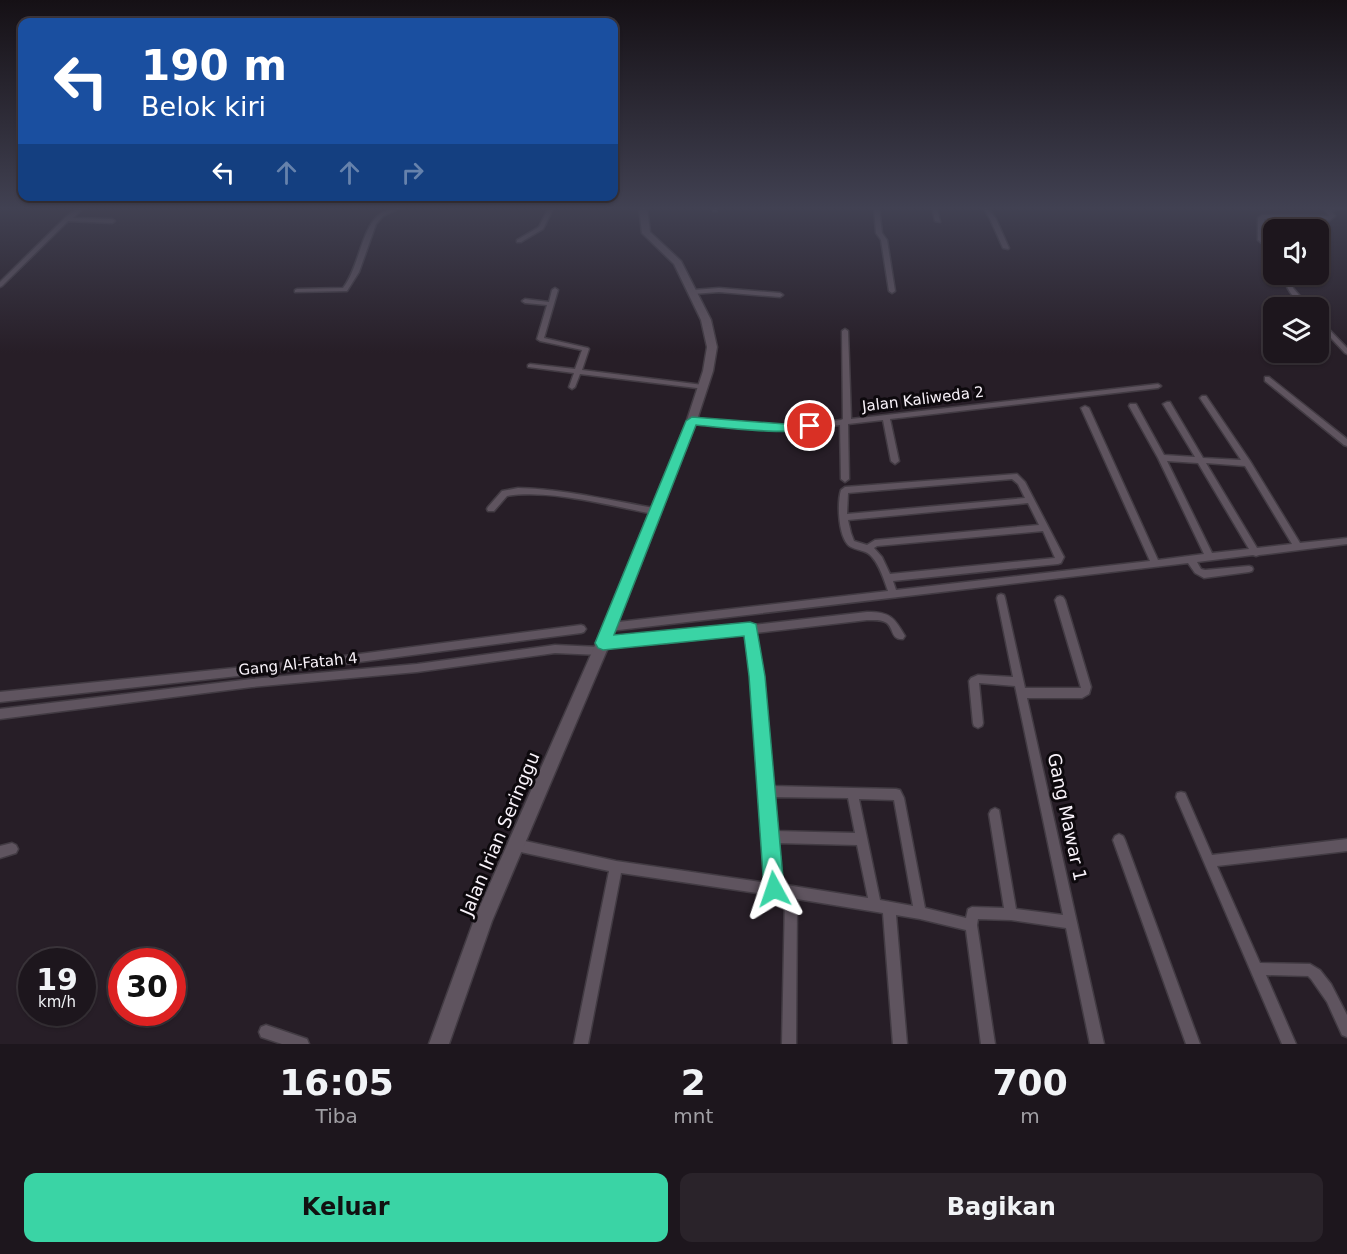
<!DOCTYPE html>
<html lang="id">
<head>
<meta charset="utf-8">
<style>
  :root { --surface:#1d161d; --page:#2a232a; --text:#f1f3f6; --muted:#a09fa4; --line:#3b353b; --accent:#3ad4a5 }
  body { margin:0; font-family:"DejaVu Sans",sans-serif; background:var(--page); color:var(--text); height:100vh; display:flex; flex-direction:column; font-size:22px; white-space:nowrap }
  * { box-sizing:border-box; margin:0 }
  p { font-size:20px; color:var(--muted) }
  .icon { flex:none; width:33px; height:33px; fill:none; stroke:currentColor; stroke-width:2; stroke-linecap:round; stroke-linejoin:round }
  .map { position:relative; height:1044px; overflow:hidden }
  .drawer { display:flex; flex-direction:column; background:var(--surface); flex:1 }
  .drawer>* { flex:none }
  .guide { position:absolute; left:18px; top:18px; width:600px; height:183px; border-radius:12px; box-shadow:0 2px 4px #0004,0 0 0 2px var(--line); background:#1a4fa0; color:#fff; overflow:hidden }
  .buttons { position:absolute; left:1263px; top:219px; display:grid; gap:12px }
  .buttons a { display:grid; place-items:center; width:66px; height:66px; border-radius:12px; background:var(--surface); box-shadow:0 2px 4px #0004,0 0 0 2px var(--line); font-size:30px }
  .speed { position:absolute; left:18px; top:948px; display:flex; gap:12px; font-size:30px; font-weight:700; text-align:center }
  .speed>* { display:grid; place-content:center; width:78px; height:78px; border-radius:50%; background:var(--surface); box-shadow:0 2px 4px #0004,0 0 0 2px var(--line); line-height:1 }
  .speed small { font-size:15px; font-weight:400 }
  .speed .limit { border:9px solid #d22; background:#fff; color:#111 }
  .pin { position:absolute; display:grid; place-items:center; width:51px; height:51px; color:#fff; margin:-26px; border:3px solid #fff; border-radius:50%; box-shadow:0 2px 6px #0007 }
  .me { position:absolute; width:66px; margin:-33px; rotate:355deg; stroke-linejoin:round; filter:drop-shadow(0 0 4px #0008) }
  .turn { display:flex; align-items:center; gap:21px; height:126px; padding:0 24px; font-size:27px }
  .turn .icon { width:78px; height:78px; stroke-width:2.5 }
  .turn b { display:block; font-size:42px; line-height:51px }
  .lanes { display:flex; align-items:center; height:57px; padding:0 24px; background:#0003; justify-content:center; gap:30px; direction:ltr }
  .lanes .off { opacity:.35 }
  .eta { display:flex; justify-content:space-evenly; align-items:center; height:102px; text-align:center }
  .eta b { font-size:36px; font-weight:600; line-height:42px }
  .cta { display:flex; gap:12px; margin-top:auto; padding:12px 24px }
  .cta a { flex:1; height:69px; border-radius:12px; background:var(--accent); color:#111; font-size:24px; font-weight:600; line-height:69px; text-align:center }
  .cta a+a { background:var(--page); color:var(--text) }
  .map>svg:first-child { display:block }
</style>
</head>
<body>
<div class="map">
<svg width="1347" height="1044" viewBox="0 0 1347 1044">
  <rect width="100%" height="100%" fill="#271e27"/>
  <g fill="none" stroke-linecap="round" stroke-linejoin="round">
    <defs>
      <path id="street" d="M79,207H85L73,218L112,219L115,221L112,223L68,221L2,286L0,287V282L66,217Z
        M396,207H403L383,216L376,224L359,272L347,291L295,292V290L297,289L343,288C359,268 361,229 379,215C383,211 390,209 396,207Z
        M549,207H554L543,229L521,242H517V240L539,227Z
        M713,207H717V211H713Z
        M874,207H879L882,233L887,240L895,291L892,293L889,291L881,240L876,233Z
        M932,207H937L940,222L935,221Z
        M983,207H987L996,219L1009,248L1008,249L1003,248L990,219Z
        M1340,207L1345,208L1331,211L1335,216L1330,220L1264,219V239L1273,247L1274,258L1271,256L1268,248L1258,240V218L1262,215L1329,216L1325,210L1326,209Z
        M1283,274H1289L1293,288L1310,308H1303C1294,298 1285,288 1283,274Z
        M555,288L558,290L544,338L588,348L589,349L582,370L703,385H705V389L580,374L575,387L572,389L569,387L574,373L528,367V365L530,364L575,369L582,350L540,341L537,339L547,305L525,303L522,301L525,299L549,302L552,290Z
        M719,288L780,293L783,295L780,297L719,292L693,294L690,292L693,290Z
        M1318,318L1347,348V354L1345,353L1318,324Z
        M845,329L848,331L851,419L1158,384L1161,386L1158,388L890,419L899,461L895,464L891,461L883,420L848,424L849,479L845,482L841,479L840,425L796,430L692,423L688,421L692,419L796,426L841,420L843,419L842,331Z
        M1265,377H1269L1347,439V446L1344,445L1265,381Z
        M1202,396H1206L1250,461L1300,543L1347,538V544L1259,555L1256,556L1253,555L1197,562L1201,569L1205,570L1249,566L1252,567L1253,569L1252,571L1249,572L1204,578L1195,573L1188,563L610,631L607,630L605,627L607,624L610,623L888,591C884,580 880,566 872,557C867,550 858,551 851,547C838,540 837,503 841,490L845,487L1017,474L1025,482L1064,557L1061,563L1058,564L893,581L896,590L1150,561L1081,408L1085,406L1089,408L1158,560L1204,554L1158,458L1129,406L1130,404H1136L1164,455L1195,457L1163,404L1167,402H1170L1203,458L1241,460L1200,398ZM1167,461L1198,463L1249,549L1212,553ZM1206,463L1245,466L1292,544L1257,548ZM1012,479L1018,484L1025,498L847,514L848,493ZM1028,503L1039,525L875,540L867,545L854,541L851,533L848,520ZM1043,531L1055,558L890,574L882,557L874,548L877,546Z
        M518,488C564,489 609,500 654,508L658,511L654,514C610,506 551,489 507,496L494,511H488L487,509L488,507L502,491Z
        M1001,594L1004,595L1005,598L1025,688H1081L1055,600L1057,597L1060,596L1063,597L1065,600L1091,687L1089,694L1082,698H1027L1104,1044H1090L1066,928L1011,920L978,919L977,925L995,1044H981L966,930L920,919L896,915L907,1044H893L883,913L797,899L796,1044H782L785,897L621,873L588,1044H574L609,871L516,851L512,849L510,845L512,841L516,839L616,861L768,883L752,676L746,634L667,643L603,647L600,646L598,643L600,640L603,639L667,635L746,626L750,624L753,625L867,612C890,612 894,617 905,636L903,639C891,640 894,629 887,623C881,619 874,620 867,620L755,633L762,676L771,786L896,789L900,790L904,798L925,908L966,918L968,909L972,907L1004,908L989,814L991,810L995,808L999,810L1016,909L1063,915L1015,686L979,683L983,723L982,726L978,728L974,726L973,723L969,681L971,678L978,675L1013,677L997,598L998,595ZM772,797L848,798L855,833L775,831ZM859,799L894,800L913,906L880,900ZM776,843L857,845L868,898L780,884Z
        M581,625L584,626L586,629L584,632L581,633L321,667L0,702V692L321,659Z
        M555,645L600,647L603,648L605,651L603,654L600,655L555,653L417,672L252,687L0,719V709L252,679L417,664Z
        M1181,792L1185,793L1212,855L1347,839V851L1217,866L1260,963L1310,964L1320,970L1331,984L1347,1015V1037L1342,1035L1327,1002L1311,979L1308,976L1266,975L1296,1044H1282L1176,797L1177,793Z
        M1119,834L1123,836L1125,840L1200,1044H1186L1113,840L1115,836Z
        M12,843L16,845L18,849L16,853L0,858V846Z
        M266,1025L307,1039L309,1044H282L261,1037L259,1032L261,1027Z"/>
      <path id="secondary" d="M639,207H647L650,232L681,261L711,320L717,347L713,371L696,423L610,643L492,921L449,1044H429L474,920L596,643L686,423L703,371L707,347L701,320L674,264L642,233Z"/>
    </defs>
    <use href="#street" stroke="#423b43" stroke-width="3"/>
    <use href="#secondary" stroke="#423b43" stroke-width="3"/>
    <use href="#street" fill="#5f545f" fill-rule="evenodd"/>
    <use href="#secondary" fill="#5f545f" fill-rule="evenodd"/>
  </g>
  <linearGradient id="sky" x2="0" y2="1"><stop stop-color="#151015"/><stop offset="0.59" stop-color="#414152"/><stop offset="1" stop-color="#414152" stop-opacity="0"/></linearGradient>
  <rect width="1347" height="353" fill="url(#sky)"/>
  <path fill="#3ad4a5" stroke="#268a6b" stroke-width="1.5" d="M692,417L785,424L810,422L816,426C805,438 717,427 696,425L614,635L750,622L756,624L765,676L784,889L781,896L774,899L767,896L764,889L749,676L744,636L603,650L598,648L595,643L686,421Z"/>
  <g text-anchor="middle" stroke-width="6" stroke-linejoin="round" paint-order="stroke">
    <g font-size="15" fill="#f8f2f9" stroke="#0d090d">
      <text transform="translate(923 399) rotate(-7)" y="5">Jalan Kaliweda 2</text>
      <text transform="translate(298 664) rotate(-6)" y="5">Gang Al-Fatah 4</text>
    </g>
    <g font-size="18" fill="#f8f2f9" stroke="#0d090d">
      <text transform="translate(1067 817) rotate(78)" y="6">Gang Mawar 1</text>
      <text transform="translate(500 834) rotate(-67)" y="6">Jalan Irian Seringgu</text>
    </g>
  </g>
</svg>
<div class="buttons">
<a><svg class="icon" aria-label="sound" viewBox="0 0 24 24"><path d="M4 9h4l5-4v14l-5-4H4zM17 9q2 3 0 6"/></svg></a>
<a><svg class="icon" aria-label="layers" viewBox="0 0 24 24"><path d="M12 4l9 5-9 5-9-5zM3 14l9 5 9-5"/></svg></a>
</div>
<div class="speed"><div>19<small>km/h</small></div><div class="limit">30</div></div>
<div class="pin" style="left:810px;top:426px;background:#d93025"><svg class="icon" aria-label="arrive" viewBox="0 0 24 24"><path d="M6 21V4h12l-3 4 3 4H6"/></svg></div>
<svg class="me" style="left:774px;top:889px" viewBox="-20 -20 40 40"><path d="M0-17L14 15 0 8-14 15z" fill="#3ad4a5" stroke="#fff" stroke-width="4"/></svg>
<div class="guide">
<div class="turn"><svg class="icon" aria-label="left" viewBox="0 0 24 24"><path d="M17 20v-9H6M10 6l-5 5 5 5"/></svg><div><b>190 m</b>Belok kiri</div></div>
<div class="lanes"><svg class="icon" aria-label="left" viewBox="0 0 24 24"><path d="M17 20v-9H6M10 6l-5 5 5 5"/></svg><svg class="icon off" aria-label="ahead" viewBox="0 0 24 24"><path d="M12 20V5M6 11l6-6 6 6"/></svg><svg class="icon off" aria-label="ahead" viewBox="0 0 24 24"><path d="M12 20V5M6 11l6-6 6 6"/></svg><svg class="icon off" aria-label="right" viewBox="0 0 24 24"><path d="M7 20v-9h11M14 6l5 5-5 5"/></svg></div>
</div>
</div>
<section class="drawer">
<div class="eta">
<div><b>16:05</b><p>Tiba</p></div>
<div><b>2</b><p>mnt</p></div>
<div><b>700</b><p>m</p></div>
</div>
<div class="cta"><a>Keluar</a><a>Bagikan</a></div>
</section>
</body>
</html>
